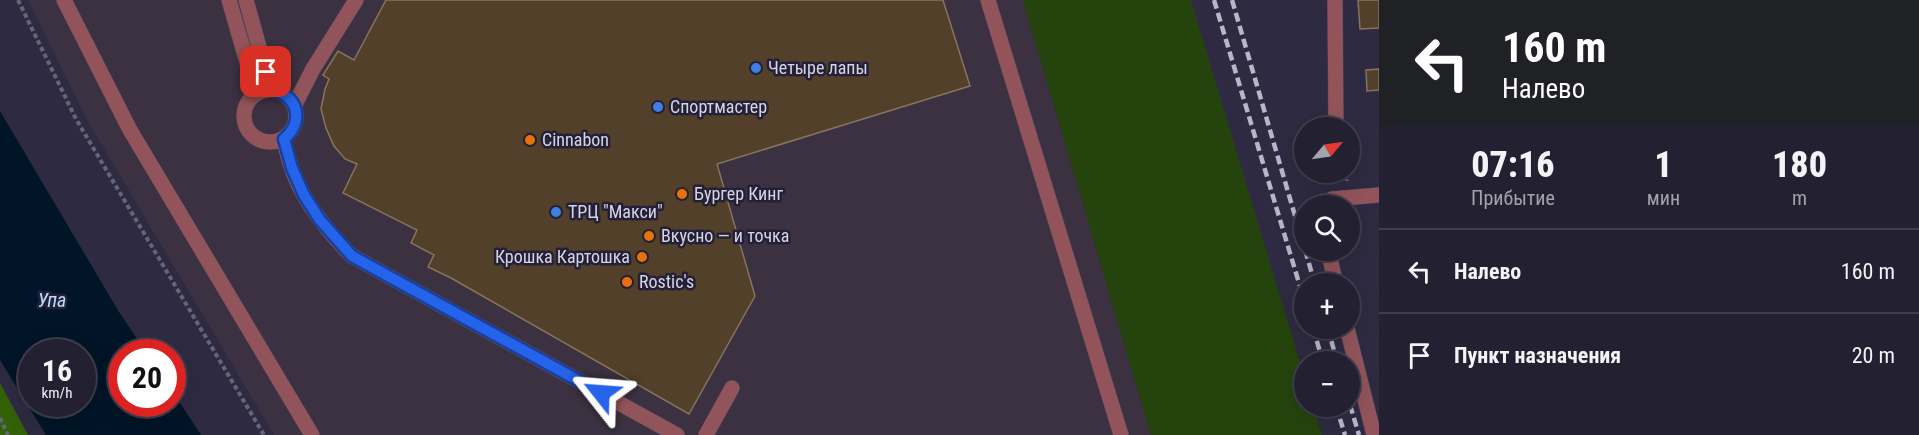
<!DOCTYPE html>
<html lang="ru">
<head>
<meta charset="utf-8">
<style>
  :root { --surface:#222031; --page:#2a2839; --text:#f1f3f6; --muted:#a2a3ab; --line:#3f3e4d }
  body { margin:0; font-family:"Roboto Condensed",sans-serif; background:var(--page); color:var(--text); height:100vh; display:flex; flex-direction:column; font-size:22px; white-space:nowrap }
  * { box-sizing:border-box; margin:0 }
  p { font-size:20px; color:var(--muted) }
  .icon { flex:none; width:33px; height:33px; fill:none; stroke:currentColor; stroke-width:2; stroke-linecap:round; stroke-linejoin:round }
  .map { position:relative; flex:1; overflow:hidden }
  .drawer { display:flex; flex-direction:column; background:var(--surface); width:540px }
  .drawer>* { flex:none }
  .top-card { background:#202124; color:#fff; overflow:hidden }
  .needle { width:39px; rotate:61deg }
  .buttons { position:absolute; left:1294px; top:117px; display:grid; gap:12px }
  .buttons a { display:grid; place-items:center; width:66px; height:66px; border-radius:50%; background:var(--surface); box-shadow:0 6px 24px #0002,0 0 0 2px var(--line); font-size:30px }
  .speed { position:absolute; left:18px; top:339px; display:flex; gap:12px; font-size:30px; font-weight:700; text-align:center }
  .speed>* { display:grid; place-content:center; width:78px; height:78px; border-radius:50%; background:var(--surface); box-shadow:0 6px 24px #0002,0 0 0 2px var(--line); line-height:1 }
  .speed small { font-size:15px; font-weight:400 }
  .speed .limit { border:9px solid #d22; background:#fff; color:#111 }
  .pin { position:absolute; display:grid; place-items:center; width:51px; height:51px; color:#fff; margin:-26px; border-radius:12px; box-shadow:0 3px 9px #0006 }
  .me { position:absolute; width:66px; margin:-33px; rotate:298deg; stroke-linejoin:round; filter:drop-shadow(0 0 4px #0008) }
  .turn { display:flex; align-items:center; gap:21px; height:126px; padding:0 24px; font-size:27px }
  .turn .icon { width:78px; height:78px; stroke-width:2.5 }
  .turn b { display:block; font-size:42px; line-height:51px }
  .eta { display:flex; justify-content:space-evenly; align-items:center; height:102px; text-align:center }
  .eta b { font-size:36px; font-weight:800; line-height:42px }
  ul { padding:0; list-style:none }
  li { display:flex; align-items:center; gap:18px; height:84px; padding:0 24px; border-top:2px solid var(--line) }
  li div { flex:1 }
  li b { display:block; font-size:22px }
  li em { font-style:normal }
  main { display:flex; flex:1; min-height:0 }
  .map>svg:first-child { display:block }
</style>
</head>
<body>
<main>
<div class="map">
<svg width="1379" height="435" viewBox="0 0 1379 435">
  <rect width="100%" height="100%" fill="#2e2a41"/>
  <path fill="#3b3141" d="M28,0H1023L1151,435H274L87,120Z"/>
  <path fill="#25440d" d="M1023,0H1191L1305,379V406L1313,407L1322,435H1151Z"/>
  <path fill="#336107" d="M0,383L28,435H0Z"/>
  <path fill="#011528" fill-rule="evenodd" d="M0,111L119,312L146,352H122V404H172L173,392L201,435H46L0,360ZM32,352H82V404H32Z"/>
  <path fill="#52402a" stroke="#87745c" stroke-width="1.5" d="M386,0H943L970,86L717,164L755,296L689,414L451,278L428,267L434,255L411,243L417,230L343,193L357,164L345,159L334,146L326,128L321,109L325,89L329,79L323,75L338,51L354,60Z
    M1358,0H1379V28L1360,29Z
    M1379,69V90L1367,91L1366,70Z"/>
  <g fill="none" stroke-linecap="round" stroke-linejoin="round">
    <defs>
      <path id="minor" d="M64,0L130,130L312,435
        M229,0L256,94
        M246,0L271,90
        M988,0L1121,435
        M1335,0L1336,128
        M244 116a26 26 0 1 1 52 0a26 26 0 1 1-52 0Z
        M294,106L313,69L356,0
        M283,139C286,148 288,157 291,166C302,201 327,231 352,256L677,435
        M1329,206L1332,199L1379,195
        M1328,250L1336,284
        M1347,328L1374,435
        M706,435L732,388"/>
    </defs>
    <use href="#minor" stroke="#49455b" stroke-width="16"/>
    <path stroke="#676478" stroke-width="4" stroke-dasharray="4.5 3" stroke-linecap="butt" d="M18,0L76,119L264,435
      M1347,172V181
      M0,418L8,435"/>
    <use href="#minor" stroke="#92545a" stroke-width="15"/>
    <path stroke="#b9b6c7" stroke-width="4.5" stroke-dasharray="9 4.5" stroke-linecap="butt" d="M1214,0L1305,303
      M1232,0L1305,250
      M1305,250L1315,284
      M1313,328L1323,362
      M1328,328L1337,362
      M1350,405L1359,435
      M1336,406L1345,435"/>
  </g>
  <g fill="none" stroke-linecap="round" stroke-linejoin="round">
    <defs>
      <path id="route" d="M266,72L271,90C298,94 305,122 284,139L292,168L304,195L320,220L352,256L601,393"/>
    </defs>
    <use href="#route" stroke="#184099" stroke-width="15"/>
    <use href="#route" stroke="#2563eb" stroke-width="10"/>
  </g>
  <g fill="#3f7fe0" stroke="#242037" stroke-width="2">
    <circle cx="756" cy="68" r="6"/>
    <circle cx="658" cy="107" r="6"/>
    <circle cx="556" cy="212" r="6"/>
  </g>
  <g fill="#e8710a" stroke="#242037" stroke-width="2">
    <circle cx="530" cy="140" r="6"/>
    <circle cx="682" cy="194" r="6"/>
    <circle cx="649" cy="236" r="6"/>
    <circle cx="642" cy="257" r="6"/>
    <circle cx="627" cy="282" r="6"/>
  </g>
  <g text-anchor="middle" stroke-width="5" stroke-linejoin="round" paint-order="stroke">
    <g font-size="18" fill="#d7d5e4" stroke="#242037" text-anchor="start">
      <text x="768" y="74">Четыре лапы</text>
      <text x="670" y="113">Спортмастер</text>
      <text x="542" y="146">Cinnabon</text>
      <text x="694" y="200">Бургер Кинг</text>
      <text x="568" y="218">ТРЦ "Макси"</text>
      <text x="661" y="242">Вкусно — и точка</text>
      <text x="630" y="263" text-anchor="end">Крошка Картошка</text>
      <text x="639" y="288">Rostic's</text>
    </g>
    <g font-size="20" font-style="italic" fill="#b8dcff" stroke="#242037">
      <text x="52" y="307">Упа</text>
    </g>
  </g>
</svg>
<div class="buttons">
<a><svg class="needle" viewBox="-14 -14 28 28"><path d="M0-13l5 13h-10z" fill="#e53935"/><path d="M0 13l5-13h-10z" fill="#a2a3ab"/></svg></a>
<a><svg class="icon" aria-label="search" viewBox="0 0 24 24"><circle cx="10" cy="10" r="6"/><path d="M15 15l6 6"/></svg></a>
<a>+</a>
<a>−</a>
</div>
<div class="speed"><div>16<small>km/h</small></div><div class="limit">20</div></div>
<div class="pin" style="left:266px;top:72px;background:#d93025"><svg class="icon" aria-label="arrive" viewBox="0 0 24 24"><path d="M6 21V4h12l-3 4 3 4H6"/></svg></div>
<svg class="me" style="left:601px;top:393px" viewBox="-20 -20 40 40"><path d="M0-17L14 15 0 8-14 15z" fill="#2563eb" stroke="#fff" stroke-width="4"/></svg>
</div>
<section class="drawer">
<div class="top-card">
<div class="turn"><svg class="icon" aria-label="left" viewBox="0 0 24 24"><path d="M17 20v-9H6M10 6l-5 5 5 5"/></svg><div><b>160 m</b>Налево</div></div>
</div>
<div class="eta">
<div><b>07:16</b><p>Прибытие</p></div>
<div><b>1</b><p>мин</p></div>
<div><b>180</b><p>m</p></div>
</div>
<ul>
<li><svg class="icon" aria-label="left" viewBox="0 0 24 24"><path d="M17 20v-9H6M10 6l-5 5 5 5"/></svg><div><b>Налево</b></div><em>160 m</em></li>
<li><svg class="icon" aria-label="arrive" viewBox="0 0 24 24"><path d="M6 21V4h12l-3 4 3 4H6"/></svg><div><b>Пункт назначения</b></div><em>20 m</em></li>
</ul>
</section>
</main>
</body>
</html>
